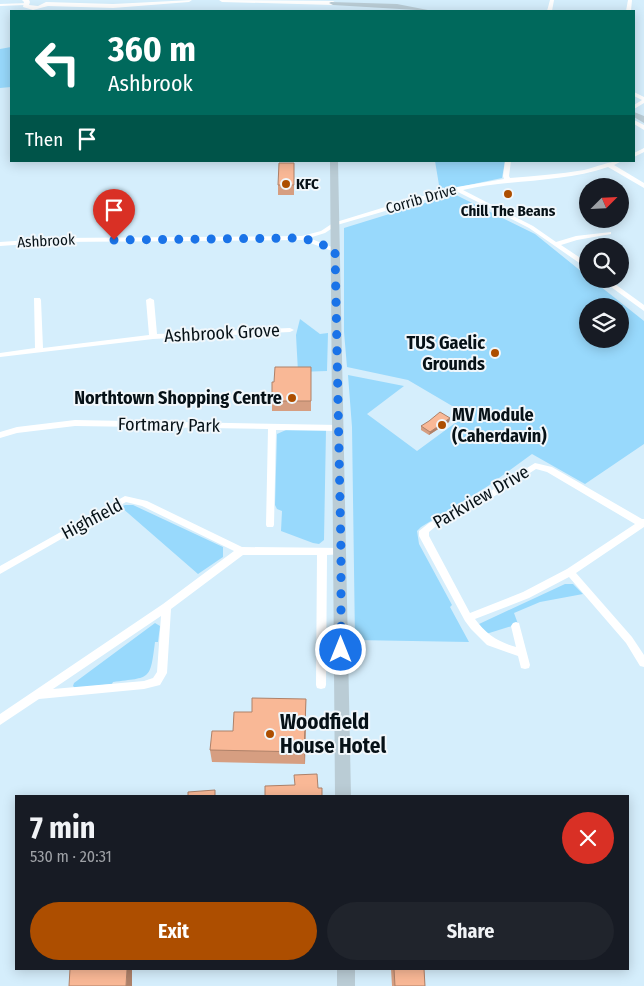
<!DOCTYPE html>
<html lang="en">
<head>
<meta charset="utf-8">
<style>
  :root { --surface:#171b24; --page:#20242c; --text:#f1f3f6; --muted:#9ea1a6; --accent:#ad4e00 }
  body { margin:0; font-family:"Fira Sans Condensed",sans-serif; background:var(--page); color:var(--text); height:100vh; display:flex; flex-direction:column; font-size:19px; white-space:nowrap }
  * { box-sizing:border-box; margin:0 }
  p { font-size:16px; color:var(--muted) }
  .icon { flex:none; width:28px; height:28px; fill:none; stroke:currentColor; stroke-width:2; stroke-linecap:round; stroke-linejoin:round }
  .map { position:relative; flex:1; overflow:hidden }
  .sheet { position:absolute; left:15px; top:795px; width:614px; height:175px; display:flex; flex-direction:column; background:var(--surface); border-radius:0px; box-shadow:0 2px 12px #0003 }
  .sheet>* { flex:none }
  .hud { position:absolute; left:10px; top:10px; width:625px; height:152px; border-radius:0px; box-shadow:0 2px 12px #0003; background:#00695c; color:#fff; overflow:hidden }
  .needle { width:32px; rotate:66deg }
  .fabs { position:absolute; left:579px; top:178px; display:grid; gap:10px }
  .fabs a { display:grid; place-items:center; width:50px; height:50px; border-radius:50%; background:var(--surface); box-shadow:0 2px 12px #0003; font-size:25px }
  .pin { position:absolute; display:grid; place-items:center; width:42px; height:42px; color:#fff; margin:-51px -21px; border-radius:50% 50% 50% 0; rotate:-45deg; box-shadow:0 0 5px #0007 }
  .pin .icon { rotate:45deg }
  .me { position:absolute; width:55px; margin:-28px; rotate:0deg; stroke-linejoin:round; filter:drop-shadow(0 0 4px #0008) }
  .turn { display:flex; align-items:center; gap:18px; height:105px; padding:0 15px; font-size:22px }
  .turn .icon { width:65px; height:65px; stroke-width:2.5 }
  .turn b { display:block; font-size:35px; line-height:42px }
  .then { display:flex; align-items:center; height:48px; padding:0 15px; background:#0003; gap:10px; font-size:19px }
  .round { display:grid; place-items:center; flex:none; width:52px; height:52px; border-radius:26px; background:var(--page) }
  .overview { display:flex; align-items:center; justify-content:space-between; height:85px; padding:0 15px }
  h1 { font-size:30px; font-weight:700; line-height:38px }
  .button { display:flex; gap:10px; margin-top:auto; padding:10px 15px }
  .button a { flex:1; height:58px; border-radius:30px; background:var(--accent); color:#fff; font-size:20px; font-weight:700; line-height:58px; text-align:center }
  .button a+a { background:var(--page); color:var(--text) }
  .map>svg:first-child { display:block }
</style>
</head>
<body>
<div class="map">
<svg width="644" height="986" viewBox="0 0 644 986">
  <rect width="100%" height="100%" fill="#d5eefc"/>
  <path fill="#98d9fc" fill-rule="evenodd" d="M11,47V87L0,88V49Z
    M435,161H505L502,178L440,191Z
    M454,194L535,234L587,276L588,279H591L644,321V444L585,484L532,454L488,486L421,527L417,531L419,544L452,605L450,607L469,642L355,640L352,427L348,375L404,386L367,414L417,451L466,415L476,420L408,380L347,367L344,332V228ZM588,306H620V339H588Z
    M300,319L320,334L328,333L327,371L298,372L296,335Z
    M286,430H326L324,540L319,544L313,543L281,531L282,511L277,509L275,505L277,434Z
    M125,505H133L223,547V557L198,574L121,507Z
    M565,584H573L583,594L540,602L514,613L518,624L486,634L479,624Z
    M155,623L160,626L158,642H155C150,681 151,677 113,682L112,684L75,688L73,686L74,683Z"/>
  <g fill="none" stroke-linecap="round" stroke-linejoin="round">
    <path fill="#fff" fill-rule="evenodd" d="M550,0H554L552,11H547Z
      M628,0H632L631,11H626Z
      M27,3V4L25,5L0,6V4Z
      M634,92L644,97V103L634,109V105L642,100L634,96Z
      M634,120L644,125V130L634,124Z
      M644,148V152L634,157V153Z
      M505,161H511L509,176L510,178C535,176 560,174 584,170C597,167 609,161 622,161L614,165L644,183V188L608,167C562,183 511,179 463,190L533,226L556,242L576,236L611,232V234L577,240L561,245L588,263V269L529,228L456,191L413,203L337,225L325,233L309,238L337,249L338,250L335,252L302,240L58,242L0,246V242L58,238L302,236L321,231L333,223L408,200L457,187L504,179L503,176Z
      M600,279H608L644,305V311Z
      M34,298H40L41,300L43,348L149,335L146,300L150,298L154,300L157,334L290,328L294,330L290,332L153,339L0,357V353L35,348Z
      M75,420L339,425L343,428L339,431L276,430L274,525L273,527H267L266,525L268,429L75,426L17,433L0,438V432L17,427Z
      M535,463L552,467L642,519H644V527L576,573L632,637L644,655V667L640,666L626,643L569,577L529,598L475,619C486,634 498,642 516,647L511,626L513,623L516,622L519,623L530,665L529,668L525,669L521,668L518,656L487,645L471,629L465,621L419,536V531L429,523L481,497ZM536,469L547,472L635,524L567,569L523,592L470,613L429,536V532L435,527L487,501Z
      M125,496L147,501L242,547L344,548L346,551L344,554L327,555L326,685L325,688L321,689L317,688L316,685L317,555H243L171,609L167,673L160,685L144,689L39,699L0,725V714L163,604L234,551L142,506L126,502L0,574V566ZM161,616L157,672L153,678L144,681L53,689Z"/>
    <path fill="#fff" fill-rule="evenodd" d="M22,0H29L30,2L29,5L38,6L46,2L113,4L192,0L189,2L113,8L48,6L33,10L23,7L24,2Z
      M219,0L333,1L336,3L333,5L222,2Z"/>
    <path fill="#baccd5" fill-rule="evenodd" d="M331,2L397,4L433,11L333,5L329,3Z
      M634,112L644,116V123L634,117Z
      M330,161H338L351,796H335Z
      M337,969H355V986H337Z"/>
  </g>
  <path fill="#d69e81" d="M294,163V195H278V185Z
    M311,367V411H272V401L274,382Z
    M450,418L449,422L429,435L421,430V426Z
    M306,699L305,764L212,762L210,750L233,731L252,712Z
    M391,969H424L425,986H392Z"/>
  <path fill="#ae8169" d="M450,418L449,422L429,435L430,432Z
    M306,699V712L305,764L304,752Z
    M127,969H132V986H126Z"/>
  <path fill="#f9b896" stroke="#ae8169" d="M279,163H294V185H278Z
    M275,367H311V401H272V382H274Z
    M440,412L450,418L430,432L421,426L429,421Z
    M252,698L306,699L304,752L210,750L212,731H233L234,712H252Z
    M317,774L318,788H322V796H265V786L295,785L294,775Z
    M215,790V796H188V792Z
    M70,969H127L126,986H69Z
    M394,969H424L425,986H395Z"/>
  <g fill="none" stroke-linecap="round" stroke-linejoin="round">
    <path stroke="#1a73e8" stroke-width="9" stroke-dasharray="0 16.2" d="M114,240L302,238L316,242L335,250L341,551V650"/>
  </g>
  <g fill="#ad4e00" stroke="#f1f7fb" stroke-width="2">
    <circle cx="286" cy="184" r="5"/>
    <circle cx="508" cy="194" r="5"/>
    <circle cx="495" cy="353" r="5"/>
    <circle cx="292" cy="398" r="5"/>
    <circle cx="442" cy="425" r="5"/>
    <circle cx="270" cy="734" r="5"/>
  </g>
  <g text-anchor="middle" stroke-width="4" stroke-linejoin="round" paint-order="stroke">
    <g font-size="15" font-weight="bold" fill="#061117" stroke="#f1f7fb" text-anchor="start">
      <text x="296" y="189">KFC</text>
      <text x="508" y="216" text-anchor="middle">Chill The Beans</text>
    </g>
    <g font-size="15" fill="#061117" stroke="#f1f7fb">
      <text transform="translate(421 199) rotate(-16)" y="5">Corrib Drive</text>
      <text transform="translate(46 241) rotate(-3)" y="5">Ashbrook</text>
    </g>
    <g font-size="18" fill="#061117" stroke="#f1f7fb">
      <text transform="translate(222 333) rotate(-3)" y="6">Ashbrook Grove</text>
      <text transform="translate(169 425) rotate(1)" y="6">Fortmary Park</text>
      <text transform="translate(481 497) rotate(-30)" y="6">Parkview Drive</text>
      <text transform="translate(92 519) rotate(-28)" y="6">Highfield</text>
    </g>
    <g font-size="18" font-weight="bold" fill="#061117" stroke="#f1f7fb" text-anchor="end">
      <text x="485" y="349">TUS Gaelic<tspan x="485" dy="21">Grounds</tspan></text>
      <text x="282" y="404">Northtown Shopping Centre</text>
      <text x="452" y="421" text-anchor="start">MV Module<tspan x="452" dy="21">(Caherdavin)</tspan></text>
    </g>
    <g font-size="21" font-weight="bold" fill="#061117" stroke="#f1f7fb" text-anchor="start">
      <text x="280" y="729">Woodfield<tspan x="280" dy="24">House Hotel</tspan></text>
    </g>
  </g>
</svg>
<div class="fabs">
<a><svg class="needle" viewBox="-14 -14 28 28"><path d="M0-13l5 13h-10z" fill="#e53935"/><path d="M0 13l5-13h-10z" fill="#9ea1a6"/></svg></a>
<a><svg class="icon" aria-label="search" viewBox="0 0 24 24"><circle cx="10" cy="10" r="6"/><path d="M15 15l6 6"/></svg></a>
<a><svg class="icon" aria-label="layers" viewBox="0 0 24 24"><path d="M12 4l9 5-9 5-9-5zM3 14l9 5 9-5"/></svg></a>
</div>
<div class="pin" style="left:114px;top:240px;background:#d93025"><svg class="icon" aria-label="arrive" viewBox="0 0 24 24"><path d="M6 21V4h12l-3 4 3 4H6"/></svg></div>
<svg class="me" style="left:341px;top:650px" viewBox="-20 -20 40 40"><circle r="17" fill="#1a73e8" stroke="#fff" stroke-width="3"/><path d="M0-11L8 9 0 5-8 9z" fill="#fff"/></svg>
<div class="hud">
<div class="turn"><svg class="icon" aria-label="left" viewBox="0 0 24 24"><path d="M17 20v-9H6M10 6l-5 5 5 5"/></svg><div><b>360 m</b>Ashbrook</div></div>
<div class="then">Then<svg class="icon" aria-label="arrive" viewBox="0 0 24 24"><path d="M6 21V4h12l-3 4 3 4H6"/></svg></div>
</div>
<section class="sheet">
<div class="overview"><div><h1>7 min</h1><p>530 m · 20:31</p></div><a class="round" style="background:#d93025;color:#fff"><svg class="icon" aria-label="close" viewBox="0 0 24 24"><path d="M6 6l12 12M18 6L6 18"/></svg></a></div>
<div class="button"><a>Exit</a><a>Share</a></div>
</section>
</div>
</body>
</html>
